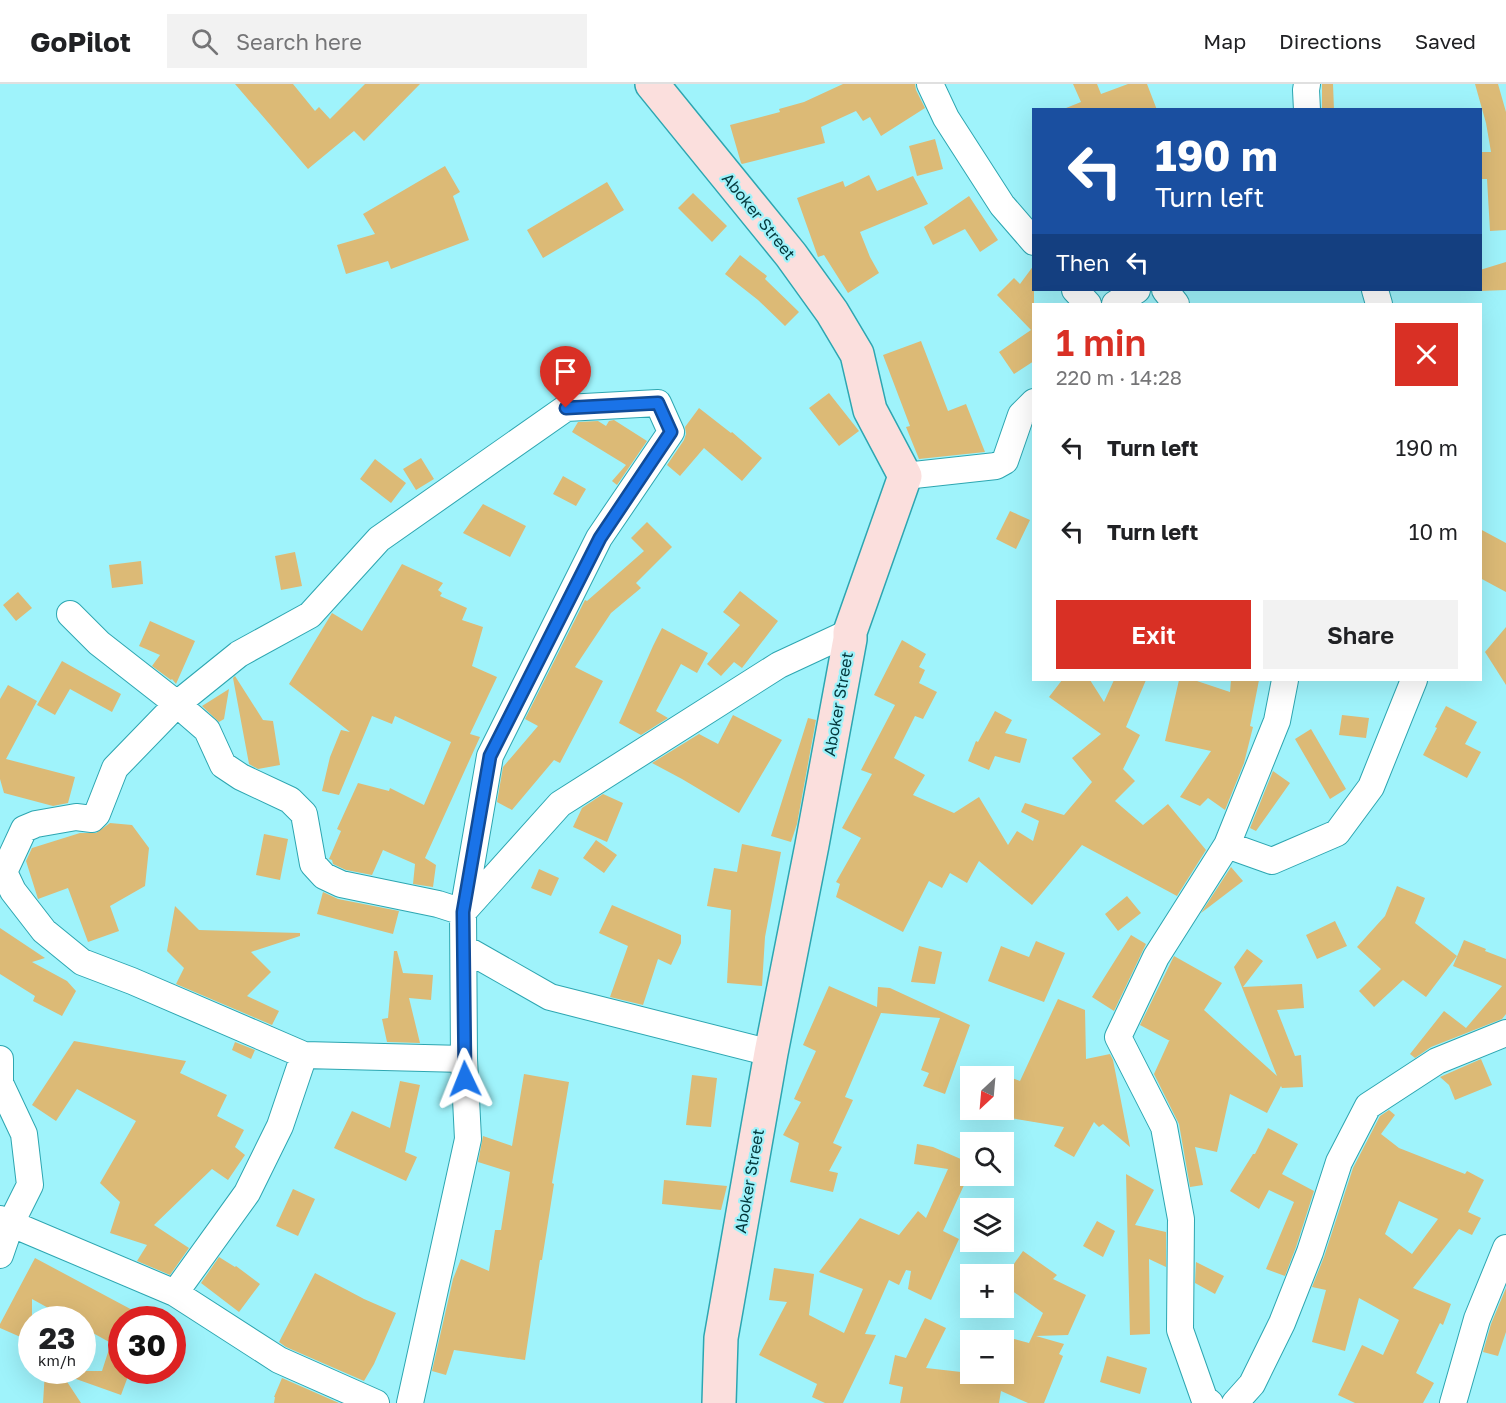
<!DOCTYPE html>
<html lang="en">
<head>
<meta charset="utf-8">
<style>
  :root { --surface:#fff; --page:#f2f2f2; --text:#202124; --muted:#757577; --line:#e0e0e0; --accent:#d93025 }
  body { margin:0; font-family:"Golos Text",sans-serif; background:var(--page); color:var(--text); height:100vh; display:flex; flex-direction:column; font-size:22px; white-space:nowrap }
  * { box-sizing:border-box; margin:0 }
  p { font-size:20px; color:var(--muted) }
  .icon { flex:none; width:33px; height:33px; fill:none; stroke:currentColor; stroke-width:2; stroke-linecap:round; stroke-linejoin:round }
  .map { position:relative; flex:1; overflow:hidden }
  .details { position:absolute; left:1032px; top:219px; width:450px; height:378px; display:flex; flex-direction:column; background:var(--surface); border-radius:0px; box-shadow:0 6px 24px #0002 }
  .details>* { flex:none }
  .guide { position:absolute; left:1032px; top:24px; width:450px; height:183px; border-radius:0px; box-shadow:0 6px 24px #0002; background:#1a4fa0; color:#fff; overflow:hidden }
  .needle { width:39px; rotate:206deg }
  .controls { position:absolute; left:960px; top:982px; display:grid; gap:12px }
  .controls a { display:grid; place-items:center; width:54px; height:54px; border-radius:0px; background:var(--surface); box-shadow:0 6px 24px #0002; font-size:30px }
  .speed { position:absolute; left:18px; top:1222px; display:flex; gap:12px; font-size:30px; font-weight:700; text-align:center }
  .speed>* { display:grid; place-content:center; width:78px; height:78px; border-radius:50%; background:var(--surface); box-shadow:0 6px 24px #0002; line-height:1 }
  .speed small { font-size:15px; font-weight:400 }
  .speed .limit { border:9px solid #d22; background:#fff; color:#111 }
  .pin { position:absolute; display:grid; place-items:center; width:51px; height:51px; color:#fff; margin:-62px -26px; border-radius:50% 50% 50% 0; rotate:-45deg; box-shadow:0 0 6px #0007 }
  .pin .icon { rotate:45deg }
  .me { position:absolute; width:66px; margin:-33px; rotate:358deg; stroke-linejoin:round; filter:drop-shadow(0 0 4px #0008) }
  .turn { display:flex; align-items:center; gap:21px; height:126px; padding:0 24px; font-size:27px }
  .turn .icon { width:78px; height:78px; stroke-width:2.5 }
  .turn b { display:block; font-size:42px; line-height:51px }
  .then { display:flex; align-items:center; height:57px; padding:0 24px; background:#0003; gap:12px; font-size:22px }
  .round { display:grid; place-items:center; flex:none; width:63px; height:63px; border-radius:0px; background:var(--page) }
  .headline { display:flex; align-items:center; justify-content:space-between; height:102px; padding:0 24px }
  h1 { font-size:36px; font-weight:600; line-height:45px; color:var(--accent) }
  .cta { display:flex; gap:12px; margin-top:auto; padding:12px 24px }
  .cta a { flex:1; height:69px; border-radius:0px; background:var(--accent); color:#fff; font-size:24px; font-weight:600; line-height:69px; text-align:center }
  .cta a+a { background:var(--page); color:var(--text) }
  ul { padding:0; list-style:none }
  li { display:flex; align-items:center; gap:18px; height:84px; padding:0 24px }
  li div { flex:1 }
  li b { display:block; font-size:22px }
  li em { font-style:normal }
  header { display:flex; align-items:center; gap:36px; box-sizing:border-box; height:84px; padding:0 30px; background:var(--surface); border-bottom:2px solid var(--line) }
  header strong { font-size:28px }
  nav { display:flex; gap:33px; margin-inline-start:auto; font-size:21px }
  .search { width:420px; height:54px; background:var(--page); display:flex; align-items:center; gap:15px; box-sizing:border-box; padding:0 21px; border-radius:0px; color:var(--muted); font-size:22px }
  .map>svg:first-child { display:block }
</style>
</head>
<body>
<header>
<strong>GoPilot</strong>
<div class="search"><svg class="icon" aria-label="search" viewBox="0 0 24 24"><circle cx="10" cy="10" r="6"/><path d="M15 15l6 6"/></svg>Search here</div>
<nav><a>Map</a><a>Directions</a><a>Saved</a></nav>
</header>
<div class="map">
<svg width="1506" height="1319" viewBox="0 0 1506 1319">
  <rect width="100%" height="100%" fill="#9ff3fb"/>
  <path fill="#dcba76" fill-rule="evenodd" d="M235,0H293L315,27L319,23L330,35L365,0H420L364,57L354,47L308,85Z
    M843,0H915L916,6L925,24L881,52L870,33L863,37L856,27L821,43L825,59L742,80L741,79L730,41L780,28L779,25L804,18Z
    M1073,0H1097L1101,10L1128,0H1147L1157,26H1066V24L1081,18Z
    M1322,0H1333L1334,26H1322Z
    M1475,0H1498L1506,28V146L1490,147L1487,95H1480V68H1491L1486,39Z
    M935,55L943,85L917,92L909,62Z
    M445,82L460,108L453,112L469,156L391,185L388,177L346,190L337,161L375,150L363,130Z
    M869,91L877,107L913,92L928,120L860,148L870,173L879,189L848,209L824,171L818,173L797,114L843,97L845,103Z
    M607,98L624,126L543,174L527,146Z
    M693,109L727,142L712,158L678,124Z
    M969,112L998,156L980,168L965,145L933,161L924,143Z
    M740,171L767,192L765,195L799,228L785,242L758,216L725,190Z
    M1506,178V206L1480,207V186Z
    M1034,181V277L1014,290L999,268L1031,246L997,211L1014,194L1020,200Z
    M921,257L948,327L966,320L985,368L919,375L906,343L910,342L883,271Z
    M829,309L859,347L839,362L809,324Z
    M699,324L731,349L732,348L762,374L742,397L704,364L680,392L667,381L684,356L686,350L685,343Z
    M614,336L647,357L617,401L612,397L626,381L572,348L578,338L598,337L606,342L609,337Z
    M421,374L434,395L416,406L403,385Z
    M375,375L406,399L391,419L360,395Z
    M563,392L586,405L576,422L553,410Z
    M483,420L526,442L510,473L463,449Z
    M1010,427L1030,436L1016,465L996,455Z
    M647,438L672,463L636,499L641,504L611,529L575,583L603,597L560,679L554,676L512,726L497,718L503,683L538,642L525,635L585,516L587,517L644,467L631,454Z
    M1480,445L1506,459V508L1480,494Z
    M295,468L302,502L281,506L275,472Z
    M141,477L143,500L112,504L109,481Z
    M402,480L443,499L438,506L442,509L440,512L467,524L462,536L483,543L472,582L497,593L470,650L480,653L425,774L436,781L433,803L413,800L415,780L383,766L372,791L346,786L333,780L332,776L329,775L341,747L337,745L358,699L389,707L390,704L424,721L451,658L395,632L392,640L372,632L339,711L322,707L330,673L341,646L350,648L289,600L332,529L362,547Z
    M740,507L778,537L742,584L734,578L721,592L707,580L740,541L723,528Z
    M18,508L32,524L16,537L3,521Z
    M150,537L195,557L176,600L172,595L171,596L152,582L160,571L139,562Z
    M1506,543V601L1485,568Z
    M662,544L708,569L697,589L681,580L656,627L668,634L641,651L619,639L653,562Z
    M902,556L926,570L919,583L925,586L919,599L937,608L923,635L915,632L894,674L925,691L913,711L954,729L979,713L1008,761L1017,747L1033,757L1039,737L1021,728L1025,719L1064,731L1092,698L1072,674L1101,650L1049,613L1062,596H1090L1104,618L1114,596H1146L1126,643L1140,651L1123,685L1135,697L1115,717L1143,741L1168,720L1206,766L1177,812L1082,761L1032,821L979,777L967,799L950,789L942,804L929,797L903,848L836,813L840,800L836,798L861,754L842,744L872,690L861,686L895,621L874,611Z
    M62,577L121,610L112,628L70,605L55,631L37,621Z
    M235,592L263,636L273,637L280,681L258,685L249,680L233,594Z
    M1179,596H1194L1230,608L1231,596H1259L1250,642L1253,643L1244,679L1225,726L1208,714L1200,722L1180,713L1211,667L1165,657Z
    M8,601L37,617L6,675L75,693L68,719L53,722L4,709L0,695V615Z
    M229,605L224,635L219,638L202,622Z
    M1446,622L1477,638L1465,660L1481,668L1467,694L1423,671L1437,644L1435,643Z
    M995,627L1012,636L1005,649L1027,655L1020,679L995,672L989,686L968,677L976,657L978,658Z
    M733,631L782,656L739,729L682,695L652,679L699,650L718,660Z
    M1342,631L1369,634L1366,654L1339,651Z
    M808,634L816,636L797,740L791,758L771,752Z
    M1311,645L1346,705L1330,715L1295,655Z
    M1273,687L1290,699L1256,747L1250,744Z
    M603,710L623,719L607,758L573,743L582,724Z
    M110,739L132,741L149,764L145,802L110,822L119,847L88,858L68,804L38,815L26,777L32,764L80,749H96Z
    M264,750L288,755L280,796L256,791Z
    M596,756L617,771L604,789L583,774Z
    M742,760L781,768L765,853L762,902L727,899L731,826L707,822L714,784L737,788Z
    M1231,783L1243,797L1201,829Z
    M539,785L559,794L551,812L531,804Z
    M1397,802L1425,814L1415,839L1457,872L1426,913L1403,896L1374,923L1359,907L1381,885L1357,863L1385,832Z
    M323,808L338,815L399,827L393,850L317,830Z
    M1127,812L1141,829L1118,847L1105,830Z
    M612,821L681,851V859L671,881L658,875L643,921L610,913L628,862L599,849Z
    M175,822L199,846L300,849V852L251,868L271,888L247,912L279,927L272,941L176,900L184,884L167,867Z
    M1335,837L1347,862L1317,875L1306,851Z
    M0,844L45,874L32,878L67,897L76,907L62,932L33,917L35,912L0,890Z
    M1131,851L1146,860L1114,927L1092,913Z
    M1464,856L1486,865L1485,867L1506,875V930L1502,935L1431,963L1415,974L1410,970L1444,927L1466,944L1502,902L1453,882Z
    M1036,857L1065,869L1044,918L988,897L1001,862L1029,873Z
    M919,862L942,868L935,900L911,898Z
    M1247,865L1263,877L1243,903L1302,900L1304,924L1277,926L1295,972L1301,971L1303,1003L1282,1004L1281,1002L1267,1029L1230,1010L1217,1068L1195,1063L1203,1101L1190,1103L1179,1040L1154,990L1169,957H1170L1140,941L1174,872L1222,899L1204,926L1277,992L1234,883Z
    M394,867H397L403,889L433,891L431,916L409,914L420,959L387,958L382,935L388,934Z
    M829,902L877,923L878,903L890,904L970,941L945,1010L923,1002L929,989L921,986L940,934L881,929L845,1013L853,1016L833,1059L842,1063L829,1087L838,1089L833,1108L790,1098L799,1059L783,1051L801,1018L794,1015L816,967L803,961Z
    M1058,915L1085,926L1086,975L1110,970L1113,976L1130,1063L1103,1040L1099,1043L1094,1038L1074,1073L1054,1062L1064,1043L1004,1033V1029L993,1026H1004V993H994L996,988L1020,997Z
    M74,957L186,977L180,989L227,1011L217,1032L244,1046L235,1063L245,1071L228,1096L212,1085L154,1141L189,1164L170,1191L137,1177L147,1161L110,1149L120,1118L100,1099L136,1037L77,1005L56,1037L32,1021Z
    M235,958L255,966L251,975L232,966Z
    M1481,975L1492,1001L1455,1016L1449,1001L1440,993Z
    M524,990L569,998L552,1099L554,1100L542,1176H540L525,1276L454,1266L446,1291L432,1287L453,1195L461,1175L489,1187L495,1146H501L510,1088L478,1078L483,1052L512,1062Z
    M692,991L717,994L711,1043L686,1041Z
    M400,997L420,1001L405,1068L417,1073L406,1097L334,1064L352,1027L390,1044Z
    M1389,1026L1395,1031L1381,1050L1399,1064L1465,1090L1467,1087L1484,1096L1468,1128L1481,1134L1472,1151L1459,1145L1413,1204L1451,1220L1443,1241L1440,1239L1416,1289L1434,1299L1423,1319H1355L1338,1311L1362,1261L1383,1271L1399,1236L1359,1214L1345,1267L1312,1258L1326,1206L1312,1203L1324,1173L1353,1084L1380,1032ZM1399,1117L1438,1135L1412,1170L1385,1150Z
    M1268,1044L1298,1060L1282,1090L1314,1107L1296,1163L1285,1192L1266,1185L1294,1118L1269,1106L1259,1125L1230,1107L1253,1070H1255Z
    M917,1060L933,1063L970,1079V1088L943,1147L959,1155L931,1216L908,1205L911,1187L906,1186L899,1201L889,1196L865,1250L876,1251L843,1319H825L812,1313L817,1300L759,1271L787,1218L769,1216L774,1184L814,1190L809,1231L844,1249L863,1205L819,1188L860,1134L899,1151L918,1127L926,1134L948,1085L914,1080Z
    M1126,1090L1154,1106L1135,1141L1166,1148V1183L1149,1175L1150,1250L1130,1251Z
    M664,1096L727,1102L721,1126L662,1120Z
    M293,1105L315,1115L298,1152L276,1142Z
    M1097,1137L1115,1147L1103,1173L1083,1162Z
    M1023,1167L1057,1191L1053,1195L1086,1211L1068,1251L1036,1252L1064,1260L1059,1270L1063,1272L1044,1319H1028L1001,1307L999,1319H900L903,1303L889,1300L895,1271L906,1274L925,1234L946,1244L926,1284L970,1289V1290H1004V1257H986L988,1248L1029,1259L1043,1229L1004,1201V1194Z
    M219,1173L235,1183L236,1182L260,1200L239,1228L201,1199Z
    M35,1174L151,1236H122V1287H130L121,1311L62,1290L81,1319H43L45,1287H60L62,1289V1287H102L111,1259L82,1243V1236H70L32,1215V1258L0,1244V1240Z
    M1196,1178L1224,1192L1215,1210L1195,1199Z
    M315,1189L364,1215L396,1229L374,1280L364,1297L286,1263L279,1258Z
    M1506,1204V1248L1498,1272L1483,1268L1491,1240Z
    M1107,1272L1147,1284L1140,1310L1100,1298Z
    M282,1294L339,1319H274L275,1313H274Z"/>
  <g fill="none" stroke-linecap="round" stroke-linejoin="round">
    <defs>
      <path id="minor" d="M930,0L946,34L1002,121L1034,158
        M1307,0L1306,6L1307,26
        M1075,206L1088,220
        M1165,206L1176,220
        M1375,206L1379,220
        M1115,220L1137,206
        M905,392L996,382L1005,377L1021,331L1034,318
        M1227,761L1272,777L1337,749L1371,703L1414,596
        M4,788L24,745L36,740L76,733L92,735L97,730L115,684L177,620L239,570L310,531L379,455L566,324L658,319L671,348L599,454L490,672L463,828L438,820L341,800L324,792L313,780L304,730L290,716L241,693L223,681L207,646L177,620L99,559L70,530
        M4,788L13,807L44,847L82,878L132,897L304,971L464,975
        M464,864L550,913L771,969
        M0,975V999L24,1050L30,1101L11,1139L0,1171
        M0,1135L175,1209L279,1276L376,1319
        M175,1209L247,1109L280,1042L304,971
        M410,1319L468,1055L464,975L463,828L560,720L779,581L850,548
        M1210,1319L1204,1314L1180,1246L1181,1135L1164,1043L1118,953L1156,873L1227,761L1277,637L1285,596
        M1235,1319L1252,1300L1282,1239L1310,1168L1339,1078L1368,1022L1437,977L1506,949
        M1453,1319L1477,1235L1506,1164"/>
      <path id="secondary" d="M652,0L791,171L832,228L857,270L870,326L905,392L850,548V555L812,761L771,969L721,1254L719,1319"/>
    </defs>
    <use href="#minor" stroke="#2da6b1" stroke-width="28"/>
    <use href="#secondary" stroke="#2da6b1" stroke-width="36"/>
    <use href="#minor" stroke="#fff" stroke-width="26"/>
    <use href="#secondary" stroke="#fbdfdd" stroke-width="33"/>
  </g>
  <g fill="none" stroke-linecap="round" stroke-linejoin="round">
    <defs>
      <path id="route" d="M465,995L463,828L490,672L600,454L671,348L658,319L566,324"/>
    </defs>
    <use href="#route" stroke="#114b97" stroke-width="15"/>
    <use href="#route" stroke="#1a73e8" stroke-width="10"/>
  </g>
  <g text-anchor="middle" stroke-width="4.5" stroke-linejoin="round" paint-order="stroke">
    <g font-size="16" fill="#03383c" stroke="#9ff3fb">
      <text transform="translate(759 132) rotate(51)" y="6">Aboker Street</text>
      <text transform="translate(838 620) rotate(-80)" y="6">Aboker Street</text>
      <text transform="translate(749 1097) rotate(-80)" y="6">Aboker Street</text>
    </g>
  </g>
</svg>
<div class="controls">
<a><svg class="needle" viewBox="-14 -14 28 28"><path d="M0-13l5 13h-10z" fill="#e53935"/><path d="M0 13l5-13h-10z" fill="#757577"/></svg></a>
<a><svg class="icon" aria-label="search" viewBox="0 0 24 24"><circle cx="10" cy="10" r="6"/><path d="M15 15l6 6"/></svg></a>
<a><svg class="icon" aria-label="layers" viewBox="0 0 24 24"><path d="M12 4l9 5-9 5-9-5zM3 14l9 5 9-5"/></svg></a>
<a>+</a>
<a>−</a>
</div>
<div class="speed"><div>23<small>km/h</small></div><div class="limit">30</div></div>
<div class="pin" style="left:566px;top:324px;background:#d93025"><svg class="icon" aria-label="arrive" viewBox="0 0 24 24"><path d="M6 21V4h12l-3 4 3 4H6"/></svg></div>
<svg class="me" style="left:465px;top:995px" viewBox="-20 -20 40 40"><path d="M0-17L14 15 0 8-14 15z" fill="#1a73e8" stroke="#fff" stroke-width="4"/></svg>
<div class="guide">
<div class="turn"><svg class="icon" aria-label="left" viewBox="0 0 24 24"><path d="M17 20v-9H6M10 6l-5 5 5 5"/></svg><div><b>190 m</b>Turn left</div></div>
<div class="then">Then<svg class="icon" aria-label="left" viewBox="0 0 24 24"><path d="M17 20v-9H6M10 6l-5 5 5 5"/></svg></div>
</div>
<section class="details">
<div class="headline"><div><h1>1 min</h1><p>220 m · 14:28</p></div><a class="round" style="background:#d93025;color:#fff"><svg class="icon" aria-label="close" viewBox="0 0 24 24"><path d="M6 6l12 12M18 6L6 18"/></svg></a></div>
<ul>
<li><svg class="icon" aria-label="left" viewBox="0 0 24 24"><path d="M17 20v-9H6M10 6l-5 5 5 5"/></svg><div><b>Turn left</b></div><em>190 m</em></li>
<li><svg class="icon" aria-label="left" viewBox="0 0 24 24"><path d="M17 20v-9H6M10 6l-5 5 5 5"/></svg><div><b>Turn left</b></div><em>10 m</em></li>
</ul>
<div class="cta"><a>Exit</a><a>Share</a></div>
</section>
</div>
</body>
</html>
